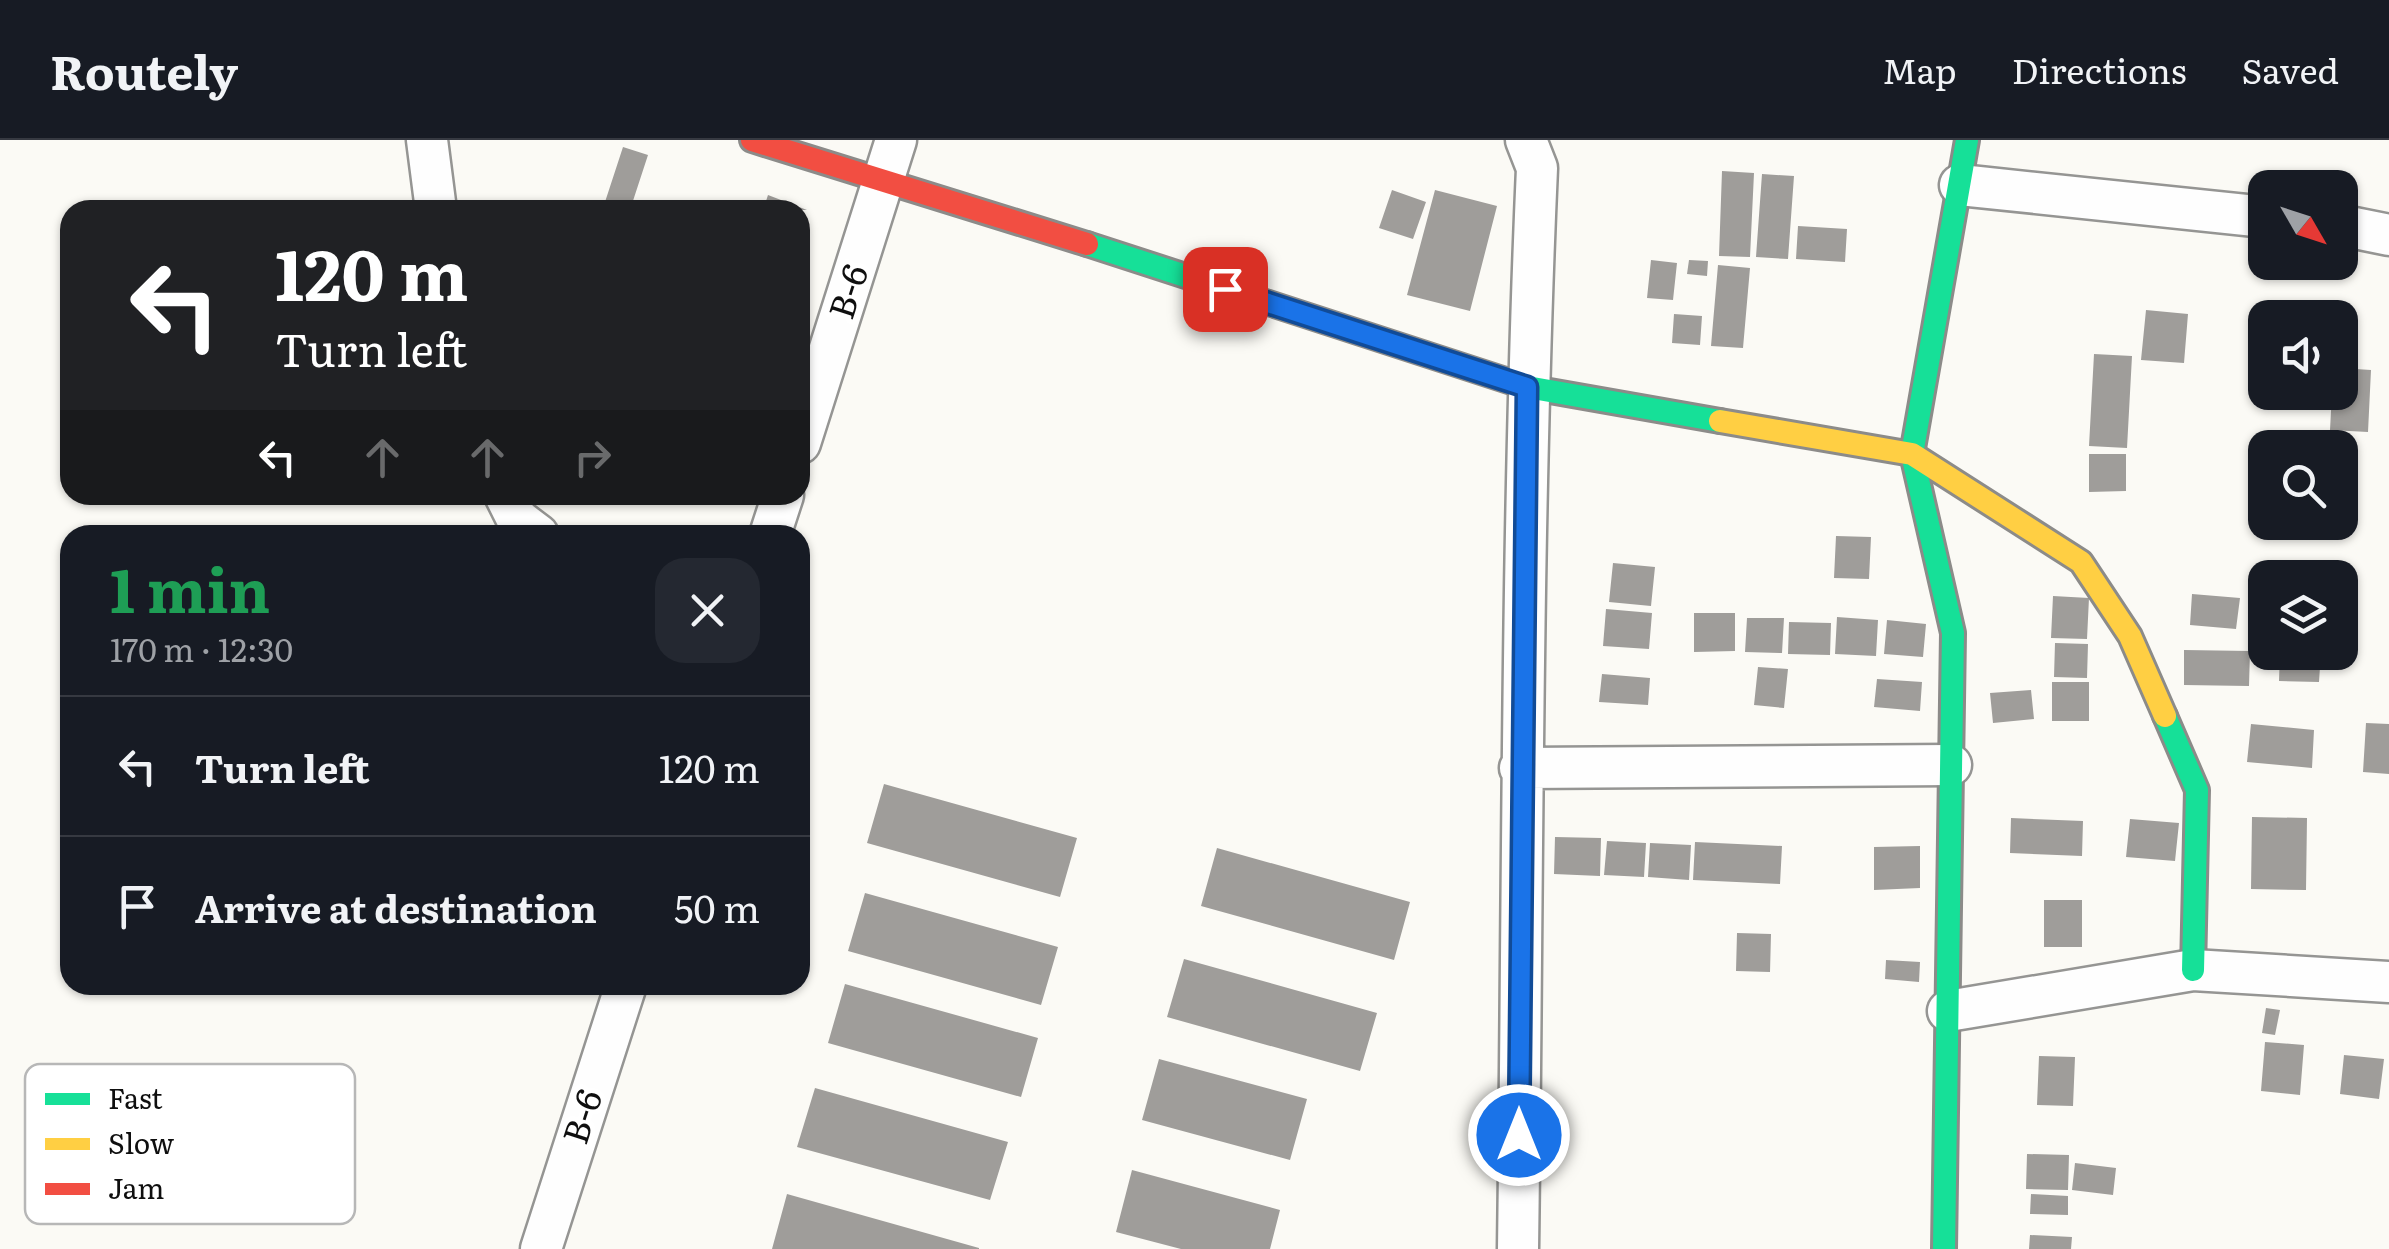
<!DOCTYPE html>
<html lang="en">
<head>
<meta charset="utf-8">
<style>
  :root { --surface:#171b24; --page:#242831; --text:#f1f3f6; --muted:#9ea1a6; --line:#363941 }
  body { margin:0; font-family:Literata,serif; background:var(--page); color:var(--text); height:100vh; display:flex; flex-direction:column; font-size:38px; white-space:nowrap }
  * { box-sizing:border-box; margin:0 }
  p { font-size:32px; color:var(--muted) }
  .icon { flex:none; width:55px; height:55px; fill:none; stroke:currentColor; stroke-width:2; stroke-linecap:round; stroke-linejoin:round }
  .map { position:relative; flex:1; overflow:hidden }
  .sheet { position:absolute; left:60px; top:385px; width:750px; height:470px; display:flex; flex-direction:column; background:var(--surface); border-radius:30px; box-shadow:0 2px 8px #0004 }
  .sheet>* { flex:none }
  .hud { position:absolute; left:60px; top:60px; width:750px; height:305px; border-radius:30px; box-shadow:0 2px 8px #0004; background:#202124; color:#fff; overflow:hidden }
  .needle { width:65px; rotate:129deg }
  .tools { position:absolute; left:2248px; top:30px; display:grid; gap:20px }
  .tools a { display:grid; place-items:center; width:110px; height:110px; border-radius:20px; background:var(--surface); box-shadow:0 2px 8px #0004; font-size:50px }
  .pin { position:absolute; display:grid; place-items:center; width:85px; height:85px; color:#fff; margin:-42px; border-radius:20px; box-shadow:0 5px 15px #0006 }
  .me { position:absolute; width:110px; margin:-55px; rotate:0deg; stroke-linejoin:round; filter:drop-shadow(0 0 8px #0008) }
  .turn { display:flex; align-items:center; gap:35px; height:210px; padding:0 50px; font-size:45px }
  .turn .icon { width:130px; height:130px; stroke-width:2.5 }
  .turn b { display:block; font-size:70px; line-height:85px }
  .lanes { display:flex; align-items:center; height:95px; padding:0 50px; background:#0003; justify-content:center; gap:50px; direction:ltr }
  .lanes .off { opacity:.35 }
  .round { display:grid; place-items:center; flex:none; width:105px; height:105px; border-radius:30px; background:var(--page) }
  .head { display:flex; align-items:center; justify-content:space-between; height:170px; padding:0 50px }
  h1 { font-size:60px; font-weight:700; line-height:75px; color:#1e9e55 }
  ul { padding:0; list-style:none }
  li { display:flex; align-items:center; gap:30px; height:140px; padding:0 50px; border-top:2px solid var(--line) }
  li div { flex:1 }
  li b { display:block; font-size:38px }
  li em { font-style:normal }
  header { display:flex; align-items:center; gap:60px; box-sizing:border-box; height:140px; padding:0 50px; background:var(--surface); border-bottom:2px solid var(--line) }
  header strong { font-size:48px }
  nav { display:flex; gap:55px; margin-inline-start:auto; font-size:35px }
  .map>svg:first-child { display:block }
</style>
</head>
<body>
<header>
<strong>Routely</strong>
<nav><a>Map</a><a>Directions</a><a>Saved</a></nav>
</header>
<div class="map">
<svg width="2389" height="1109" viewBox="0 0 2389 1109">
  <rect width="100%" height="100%" fill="#fbfaf5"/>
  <path fill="#9f9d9a" d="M623,7L648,15L630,70L605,62Z
    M1722,31L1754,33L1750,117L1719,116Z
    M1762,34L1794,36L1788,119L1756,117Z
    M1392,50L1426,62L1413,99L1379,88Z
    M1435,50L1497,66L1470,171L1407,155Z
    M768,55L807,70H763Z
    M1798,86L1847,89L1845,122L1796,119Z
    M1651,120L1677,123L1673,160L1647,158Z
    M1689,120L1708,121L1707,136L1687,134Z
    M1718,125L1750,128L1743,208L1711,206Z
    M2146,170L2188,174L2184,223L2141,220Z
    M1674,174L1702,176L1700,205L1672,203Z
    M2094,214L2132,216L2127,308L2089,306Z
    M2340,228L2371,230L2368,292L2330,290L2332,252H2340Z
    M2089,314H2126V351L2089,352Z
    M1836,396L1871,397L1869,439L1834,438Z
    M1613,423L1655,427L1651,466L1609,462Z
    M2192,454L2240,458L2236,489L2190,485Z
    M2053,456L2089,458L2087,499L2051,498Z
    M1606,469L1652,473L1649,509L1603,506Z
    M1694,473H1735V511L1694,512Z
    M1837,477L1878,480L1876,516L1835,514Z
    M1747,478H1784L1782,513L1745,512Z
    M1887,480L1926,484L1923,517L1884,514Z
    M1789,482L1831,483L1830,515L1788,514Z
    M2055,503L2088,504L2087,538L2054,537Z
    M2184,510L2250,511L2249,546L2184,545Z
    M2280,512H2321L2319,542L2279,541Z
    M1758,527L1788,529L1784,568L1754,565Z
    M1602,534L1650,538L1648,565L1599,562Z
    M1877,539L1922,542L1920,571L1874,567Z
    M2052,542H2089V581H2052Z
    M2031,550L2034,579L1993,583L1990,553Z
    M2366,583L2389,584V634L2363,632Z
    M2251,584L2314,590L2312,628L2247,622Z
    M884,644L1077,698L1060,757L867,703Z
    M2252,677L2307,678L2306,750L2251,749Z
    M2011,678L2083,681L2082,716L2010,713Z
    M2130,679L2179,683L2175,721L2126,717Z
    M1555,697L1601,698L1600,736L1554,734Z
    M1607,701L1646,703L1644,737L1604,735Z
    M1695,702L1782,706L1780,744L1693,740Z
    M1650,703L1691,705L1689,740L1648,737Z
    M1920,706V748L1874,750V707Z
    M1217,708L1410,762L1394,820L1201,766Z
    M865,753L1058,807L1041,865L848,811Z
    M2044,760H2082V807H2044Z
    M1737,793L1771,794L1770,832L1736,831Z
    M1184,819L1377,873L1360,931L1167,877Z
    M1886,820L1920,822L1919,842L1885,839Z
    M845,844L1038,898L1021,957L828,903Z
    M2266,868L2280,870L2275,895L2262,893Z
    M2265,902L2304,905L2300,955L2261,951Z
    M2344,915L2384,919L2379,959L2340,954Z
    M2039,916L2075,917L2073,966L2037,965Z
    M1159,919L1307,959L1290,1020L1142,980Z
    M815,948L1008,1002L990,1060L797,1007Z
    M2027,1014L2069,1015L2068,1050L2026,1049Z
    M2075,1023L2116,1028L2113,1055L2072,1050Z
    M1132,1030L1280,1070L1270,1109H1181L1116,1092Z
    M787,1054L979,1108V1109H772Z
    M2031,1054L2068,1056V1075L2030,1074Z
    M2030,1095L2072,1097L2071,1109H2029Z"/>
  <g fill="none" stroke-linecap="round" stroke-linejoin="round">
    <defs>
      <path id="street" d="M427,0L436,70
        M1960,45L2265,77
        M2340,85L2389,95
        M800,303L896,0
        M505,355L517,379L538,395
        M770,395L783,355
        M1520,628L1951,625
        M1948,871L2193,830L2389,842
        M541,1109L626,845
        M1518,1109C1523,748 1521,388 1537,28L1526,0"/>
      <path id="fast" d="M1087,104L1527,247L1720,281
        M2165,576L2197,650L2193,830
        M1944,1109L1953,493L1912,314L1967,0"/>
      <path id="slow" d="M1720,281L1912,314L2081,422L2130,496L2165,576"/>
      <path id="jam" d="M752,0L1087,104"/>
    </defs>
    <use href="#street" stroke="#959593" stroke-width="45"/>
    <use href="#fast" stroke="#8c8b89" stroke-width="28"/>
    <use href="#slow" stroke="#8c8b89" stroke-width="28"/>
    <use href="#jam" stroke="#8c8b89" stroke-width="28"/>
    <use href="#street" stroke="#fefefe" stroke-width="40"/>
    <use href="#fast" stroke="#16e098" stroke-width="22"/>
    <use href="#slow" stroke="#ffcf43" stroke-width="22"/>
    <use href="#jam" stroke="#f24e42" stroke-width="22"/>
  </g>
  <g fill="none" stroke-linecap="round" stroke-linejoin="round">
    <defs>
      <path id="route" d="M1225,149L1527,247L1519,995"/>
    </defs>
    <use href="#route" stroke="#114b97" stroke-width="25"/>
    <use href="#route" stroke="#1a73e8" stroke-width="18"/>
  </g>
  <g text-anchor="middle" stroke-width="10" stroke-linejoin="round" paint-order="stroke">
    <g font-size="35" fill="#0f0f0f" stroke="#fff">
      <text transform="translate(849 152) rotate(-72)" y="12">B-6</text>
      <text transform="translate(583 977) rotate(-72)" y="12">B-6</text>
    </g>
  </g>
  <rect x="25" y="924" width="330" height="160" rx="15" fill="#fff" stroke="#b7b7b7" stroke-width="2.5"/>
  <rect x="45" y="953" width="45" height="12" fill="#16e098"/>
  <rect x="45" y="998" width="45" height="12" fill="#ffcf43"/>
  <rect x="45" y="1043" width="45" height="12" fill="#f24e42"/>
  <g font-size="28" fill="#0f0f0f">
    <text x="108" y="969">Fast</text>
    <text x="108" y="1014">Slow</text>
    <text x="108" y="1059">Jam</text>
  </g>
</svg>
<div class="tools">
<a><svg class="needle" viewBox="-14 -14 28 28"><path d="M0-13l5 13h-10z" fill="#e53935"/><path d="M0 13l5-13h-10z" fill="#9ea1a6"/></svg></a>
<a><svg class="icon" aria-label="sound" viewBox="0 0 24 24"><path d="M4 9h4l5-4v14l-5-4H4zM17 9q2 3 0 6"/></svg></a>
<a><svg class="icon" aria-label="search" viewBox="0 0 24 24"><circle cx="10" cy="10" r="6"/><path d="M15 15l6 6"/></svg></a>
<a><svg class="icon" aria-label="layers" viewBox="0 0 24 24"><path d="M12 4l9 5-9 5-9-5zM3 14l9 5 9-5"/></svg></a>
</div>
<div class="pin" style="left:1225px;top:149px;background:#d93025"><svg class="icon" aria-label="arrive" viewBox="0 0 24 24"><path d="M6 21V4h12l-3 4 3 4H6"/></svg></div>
<svg class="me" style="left:1519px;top:995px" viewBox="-20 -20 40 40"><circle r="17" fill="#1a73e8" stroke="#fff" stroke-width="3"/><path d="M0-11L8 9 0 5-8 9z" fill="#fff"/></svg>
<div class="hud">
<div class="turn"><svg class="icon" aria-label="left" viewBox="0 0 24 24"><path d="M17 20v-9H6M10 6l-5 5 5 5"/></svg><div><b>120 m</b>Turn left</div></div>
<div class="lanes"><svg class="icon" aria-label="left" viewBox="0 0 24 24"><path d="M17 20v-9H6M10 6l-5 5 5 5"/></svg><svg class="icon off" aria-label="ahead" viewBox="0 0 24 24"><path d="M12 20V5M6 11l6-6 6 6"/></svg><svg class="icon off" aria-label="ahead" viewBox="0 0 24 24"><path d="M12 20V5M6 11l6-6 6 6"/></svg><svg class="icon off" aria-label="right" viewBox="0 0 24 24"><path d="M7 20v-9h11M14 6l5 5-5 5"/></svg></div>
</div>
<section class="sheet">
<div class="head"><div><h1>1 min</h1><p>170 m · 12:30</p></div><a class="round"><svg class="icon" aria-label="close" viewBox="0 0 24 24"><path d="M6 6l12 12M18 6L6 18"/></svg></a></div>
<ul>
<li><svg class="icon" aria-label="left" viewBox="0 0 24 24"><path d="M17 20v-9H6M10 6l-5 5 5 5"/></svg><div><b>Turn left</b></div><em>120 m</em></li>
<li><svg class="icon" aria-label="arrive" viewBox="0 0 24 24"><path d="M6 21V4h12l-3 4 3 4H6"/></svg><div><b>Arrive at destination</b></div><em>50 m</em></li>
</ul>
</section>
</div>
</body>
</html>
